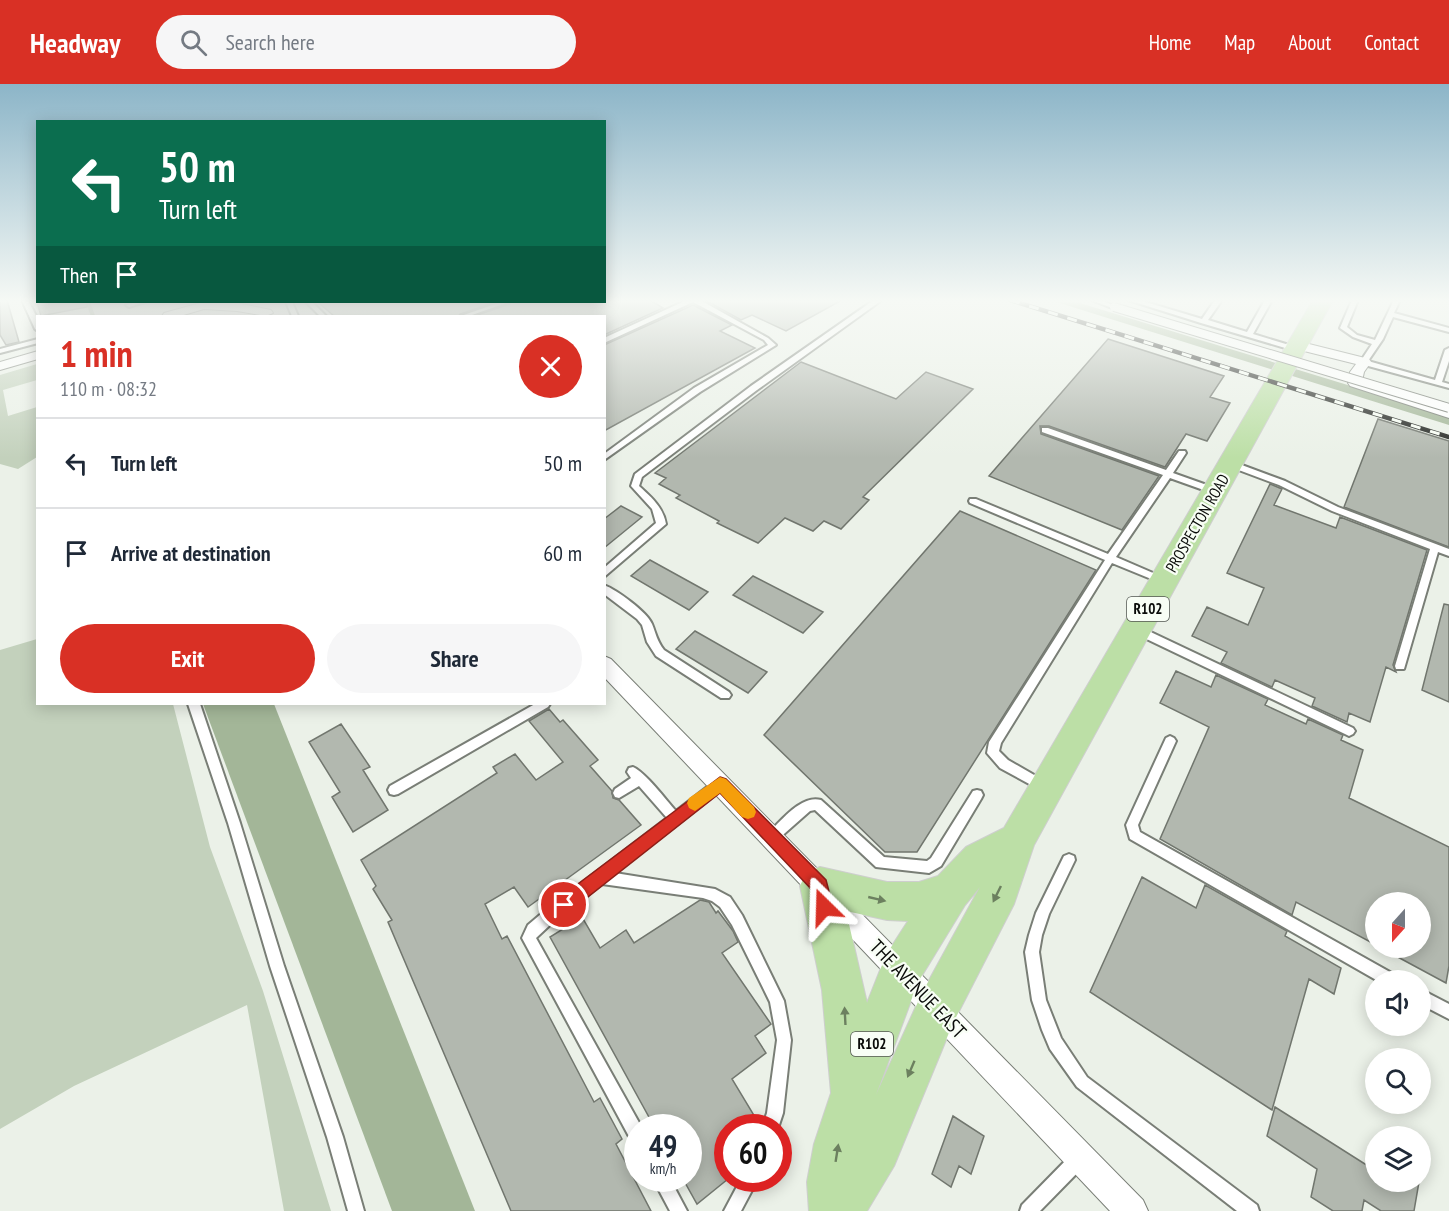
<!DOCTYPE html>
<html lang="en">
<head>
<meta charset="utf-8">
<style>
  :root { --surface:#fff; --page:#f6f6f7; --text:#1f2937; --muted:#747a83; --line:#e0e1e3; --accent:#d93025 }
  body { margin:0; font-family:"PT Sans Narrow",sans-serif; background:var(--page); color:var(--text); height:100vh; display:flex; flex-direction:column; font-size:22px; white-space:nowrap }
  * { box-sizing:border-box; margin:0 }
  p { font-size:20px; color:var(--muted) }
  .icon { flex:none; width:33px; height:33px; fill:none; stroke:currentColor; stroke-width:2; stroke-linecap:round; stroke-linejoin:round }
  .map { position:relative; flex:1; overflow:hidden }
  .sheet { position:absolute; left:36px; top:231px; width:570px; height:390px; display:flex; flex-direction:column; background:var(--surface); border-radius:0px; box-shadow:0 3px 15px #0003 }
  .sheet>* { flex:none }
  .hud { position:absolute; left:36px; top:36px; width:570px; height:183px; border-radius:0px; box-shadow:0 3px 15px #0003; background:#0b6e4f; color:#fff; overflow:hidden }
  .needle { width:39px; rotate:201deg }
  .buttons { position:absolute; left:1365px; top:808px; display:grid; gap:12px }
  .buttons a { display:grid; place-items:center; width:66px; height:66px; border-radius:50%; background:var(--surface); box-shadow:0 3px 15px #0003; font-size:30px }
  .speed { position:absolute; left:624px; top:1030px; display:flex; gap:12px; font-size:30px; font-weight:700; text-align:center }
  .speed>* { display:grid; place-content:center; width:78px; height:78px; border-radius:50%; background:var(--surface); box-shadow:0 3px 15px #0003; line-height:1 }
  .speed small { font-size:15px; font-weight:400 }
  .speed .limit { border:9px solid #d22; background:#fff; color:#111 }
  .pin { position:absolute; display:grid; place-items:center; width:51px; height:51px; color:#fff; margin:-26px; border:3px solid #fff; border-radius:50%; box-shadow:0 2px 6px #0007 }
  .me { position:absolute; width:66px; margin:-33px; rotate:338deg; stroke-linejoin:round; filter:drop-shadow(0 0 4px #0008) }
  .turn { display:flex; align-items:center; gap:21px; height:126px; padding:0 24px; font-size:27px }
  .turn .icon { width:78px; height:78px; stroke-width:2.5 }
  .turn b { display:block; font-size:42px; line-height:51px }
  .then { display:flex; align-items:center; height:57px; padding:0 24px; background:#0003; gap:12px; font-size:22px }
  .round { display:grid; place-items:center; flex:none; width:63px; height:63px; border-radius:32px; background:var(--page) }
  .overview { display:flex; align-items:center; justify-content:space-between; height:102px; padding:0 24px }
  h1 { font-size:36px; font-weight:700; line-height:45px; color:var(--accent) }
  .cta { display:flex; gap:12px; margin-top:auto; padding:12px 24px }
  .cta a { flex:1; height:69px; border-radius:36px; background:var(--accent); color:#fff; font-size:24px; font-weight:700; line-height:69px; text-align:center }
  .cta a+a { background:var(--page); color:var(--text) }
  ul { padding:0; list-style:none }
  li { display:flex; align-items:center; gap:18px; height:90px; padding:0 24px; border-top:2px solid var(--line) }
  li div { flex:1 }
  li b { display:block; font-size:22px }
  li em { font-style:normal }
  header { display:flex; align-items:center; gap:36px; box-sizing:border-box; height:84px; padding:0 30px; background:var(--accent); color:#fff }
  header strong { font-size:28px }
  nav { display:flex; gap:33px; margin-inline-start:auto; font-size:21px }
  .search { width:420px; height:54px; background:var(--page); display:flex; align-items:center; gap:15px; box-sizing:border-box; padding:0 21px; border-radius:33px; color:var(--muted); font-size:22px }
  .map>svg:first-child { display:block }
</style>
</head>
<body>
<header>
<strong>Headway</strong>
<div class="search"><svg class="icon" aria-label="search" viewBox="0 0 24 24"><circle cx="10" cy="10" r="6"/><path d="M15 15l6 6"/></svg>Search here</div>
<nav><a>Home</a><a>Map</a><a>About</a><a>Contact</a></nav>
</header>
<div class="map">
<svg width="1449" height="1127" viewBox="0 0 1449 1127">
  <rect width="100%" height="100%" fill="#ebf1e8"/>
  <path fill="#c3d1bc" d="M37,280V296L3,306L8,332L37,323V373L18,385L0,380V291Z
    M37,555L38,620H173L210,763L263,907L331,1127H284L247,921L74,1002L0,1045V566Z"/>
  <path fill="#a3b698" d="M203,620H274L475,1127H392Z"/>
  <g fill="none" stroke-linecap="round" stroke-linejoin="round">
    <path stroke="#a3b698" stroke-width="4" d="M88,218L93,232"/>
    <path fill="#a3b698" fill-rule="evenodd" d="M1050,216H1070L1449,332V341Z"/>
  </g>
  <path fill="#b2b8af" stroke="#71766e" stroke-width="1.5" d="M0,216H7L19,258L6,261L0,251Z
    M650,216L663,224L604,251V232H474L510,220L511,218Z
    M705,216H842L786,247L752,231L741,236Z
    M37,218H87V223L41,232Z
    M318,218H496L460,230L459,232H334Z
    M693,221L732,241L720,247L755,264L604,347V261Z
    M1108,255L1224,292L1210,313L1230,319L1207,357L1186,350L1165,383L1049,342H1040L1041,350L1159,392L1122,446L989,392Z
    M801,278L896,315L926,288L973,305L863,413L869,416L841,445L824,437L813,447L785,434L758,459L717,439L719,437L676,414L680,411L659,400L666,394L655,389Z
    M1378,335L1449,357V463L1344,423Z
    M1270,400L1282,405L1274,421L1336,444L1340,433L1427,466L1393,581L1396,588L1386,583L1370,638L1349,629L1347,638L1312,622L1315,614L1275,596L1272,603L1221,579L1227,568L1192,552L1207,523L1248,541L1264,504L1227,489Z
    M621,422L642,433L604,464V435Z
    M960,427L1096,486L917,768H885L764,651Z
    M650,476L708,508L689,526L631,492Z
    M753,492L823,528L803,549L733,511Z
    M1444,520L1449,521V618L1422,606Z
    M695,547L767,588L748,609L676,565Z
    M1176,587L1211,603L1216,591L1268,615L1265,621L1306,640L1308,635L1343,651L1341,656L1363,666L1349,714L1449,763V882L1446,899L1381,864H1420V819H1376V861L1296,818L1292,831L1160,755L1209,643L1160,619Z
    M549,625L560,638L563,636L598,676L590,682L612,707L613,714L619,716L641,741L528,823L514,803L485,820L502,855L507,852L594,1018L600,1014L622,1055L616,1060L651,1127H511L388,838L392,836L373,805L376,802L361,776L497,689L493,683L515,670L536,696L563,678L529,637Z
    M341,640L370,683L363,686L388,726L353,748L332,713L340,708L309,658Z
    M1142,793L1196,824L1205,801L1287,847L1285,852L1341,884L1334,910L1309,895L1272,1026L1090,908Z
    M700,816L709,818L716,829L718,827L733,847L738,858L722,869L771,940L755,952L766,969L732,995L755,1033L741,1044H728V1095L697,1120L683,1095H688V1044H655L550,853L582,833L600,864L626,846L634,859Z
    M1275,1023L1376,1087V1098H1419L1414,1127H1381L1364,1116L1362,1127H1333L1311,1113L1317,1085L1267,1052Z
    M953,1032L984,1052L971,1090L959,1082L951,1103L932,1090Z"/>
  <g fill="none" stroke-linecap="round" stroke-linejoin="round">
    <defs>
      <path id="lane" d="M22,216H28L38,236V247L35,245Z
        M687,216H700L768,254L776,261L700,308L604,376V370L694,304L768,261L764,256L693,218L604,259V254Z
        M874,216H882L757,306L642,393L639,402C651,413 663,423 666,440L604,493V484L656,439L652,425L631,402L635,390L751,302Z
        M1091,216H1101L1117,223L1112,224Z
        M1128,216H1139L1202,235L1215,216H1222L1208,236L1247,248L1265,216H1272L1253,250L1299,264L1292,266L1201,239Z
        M1352,216H1358L1347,243L1357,251L1375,256L1394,216H1400L1394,229L1449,244V248L1393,233L1383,255L1368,277L1435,296L1445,266L1449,264V277L1442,298L1449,300V304L1361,280L1360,278L1372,260L1353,253L1340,244Z
        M136,218H145L129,223L126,221Z
        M286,218H292L298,232H292Z
        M306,218H312L326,232H320Z
        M501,218H509L469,232H461Z
        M38,255V259L0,269V265Z
        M1042,344H1048L1166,386L1179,367H1185L1186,369L1173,389L1218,405L1219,407L1215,410L1212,409L1170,394L1116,473L1167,495L1169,497L1167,499H1161L1112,479L1001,659L999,667L1008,676L1048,699L1050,703L1048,707L1044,708L1000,684L987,669L989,658L1105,476L970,419L969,417L970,415H976L1108,470L1163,391L1042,348Z
        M1231,377L1285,397L1338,423L1449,465V472L1438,468L1404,585H1396L1395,582L1430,465L1332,427L1279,401L1228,382L1227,380Z
        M604,501C617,506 647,528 652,540C656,550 657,557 664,566L729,608L731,611L729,614H721L656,572L647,558L642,541L637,535L604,510Z
        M1138,542L1353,644L1355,647L1353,650L1349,652L1345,650L1134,549L1133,546L1134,543Z
        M188,620H200L240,739L284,882L343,1053L364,1127H348L327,1053L270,882L228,739Z
        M535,620H550L548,623L398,710L394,711L390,710L388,706L390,702Z
        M1170,652L1174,654L1176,657L1138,741L1140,748L1397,892L1399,897H1378L1130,755L1126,741L1166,654Z
        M633,683C645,688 666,716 676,727L716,696L720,695L724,696L726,700L724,704L615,789L715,805L730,813L742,831L784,917L791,956L783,1029L778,1044H762L767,1029L777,956L770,918L732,841L720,823L712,817L703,814L602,800L551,840L536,854L642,1044H638V1060L632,1058L522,854L528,841L541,830L667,734L639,702L619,714L615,713L613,709L615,705L631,694L627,688L629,684Z
        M977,706L981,707L983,711L981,715L941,782L929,789L876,783L815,726L810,727L776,757L772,759L768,757L766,753L768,749C781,737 802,710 821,716L884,773L927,777L931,774L973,707Z
        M1069,770L1074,772L1075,776L1049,830L1042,851L1039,868L1046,916L1061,954L1087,993L1257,1121L1259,1127H1237L1077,1003L1050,965L1042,946L1032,916L1025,868L1029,851L1036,829L1064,772Z
        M1420,905L1449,920V935L1420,920Z
        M1078,1068L1084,1070L1086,1076L1084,1082L1040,1127H1020L1022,1121L1072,1070Z
        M653,1095H670L687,1127H670Z
        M741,1095H758L741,1127H724Z"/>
      <path id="street" d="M204,218L237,219L271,226L273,229L266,232L237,227L204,225L180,232H162L164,229Z
        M1297,257L1369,275L1371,278L1364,288L1362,297L1449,325V334L1350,302L1348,299L1350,288L1356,280L1292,264L1290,261Z
        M38,267V275L0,286V278Z
        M604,572L611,575L1143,1116L1148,1127H1110L604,593Z"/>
      <path id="primary" d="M1313,216H1333L1034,761L1014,820L953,939L894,1082L867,1127H809L807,1098L814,1060L831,1009L822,906L800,802L806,789L820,783L887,798H919L938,792L966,763L1004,744ZM980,803L922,909L876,1011L918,898L965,821ZM846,827L887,836L908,837L886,871L867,919Z"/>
    </defs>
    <use href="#lane" stroke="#797e76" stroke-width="4"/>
    <use href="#street" stroke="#797e76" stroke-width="2"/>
    <use href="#primary" stroke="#cecece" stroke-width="2"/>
    <use href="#lane" fill="#fff" fill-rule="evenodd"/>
    <use href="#street" fill="#fff" fill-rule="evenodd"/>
    <use href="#primary" fill="#bcdfa6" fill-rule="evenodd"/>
    <defs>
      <path id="rail" d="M1010,216L1449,353"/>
    </defs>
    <use href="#rail" stroke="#232622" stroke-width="4.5"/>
    <use href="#rail" stroke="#f8fef5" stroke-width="3" stroke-dasharray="10" stroke-linecap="butt"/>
    <defs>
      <path id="lane-bridge" d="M1114,223L1449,324"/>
    </defs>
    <use href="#lane-bridge" stroke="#797e76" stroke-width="10" stroke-linecap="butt"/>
    <use href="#lane-bridge" stroke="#fff" stroke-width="8"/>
  </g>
  <defs><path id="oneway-solid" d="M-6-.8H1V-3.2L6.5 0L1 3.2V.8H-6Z" transform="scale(1.5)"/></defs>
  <g fill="#6c805f">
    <use href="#oneway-solid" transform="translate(997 810) rotate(116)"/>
    <use href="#oneway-solid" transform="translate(877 815) rotate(13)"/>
    <use href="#oneway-solid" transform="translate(845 932) rotate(-93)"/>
    <use href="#oneway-solid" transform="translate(911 985) rotate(113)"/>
    <use href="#oneway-solid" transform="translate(837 1069) rotate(-81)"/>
  </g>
  <linearGradient id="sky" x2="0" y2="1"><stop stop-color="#8cb5c8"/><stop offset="0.58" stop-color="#f6f9f5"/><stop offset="1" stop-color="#f6f9f5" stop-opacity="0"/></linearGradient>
  <rect width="1449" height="374" fill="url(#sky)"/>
  <path fill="#d93025" stroke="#8d1f18" stroke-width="1.5" d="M720,693L726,695L826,796L833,823L830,829L824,831L818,829L812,806L720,709L570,827L564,829L558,827L555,821L558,815Z"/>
  <path fill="#f59e0b" d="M720,693L726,695L754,723L756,728L754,733L748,735L742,733L720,709L695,727L689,724L687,719L689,714Z"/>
  <g text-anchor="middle" stroke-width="4.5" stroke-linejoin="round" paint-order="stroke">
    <g fill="#f8fef5" stroke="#515550" stroke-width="1.5">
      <rect x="1127" y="513" width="42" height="24" rx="4.5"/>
      <rect x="851" y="948" width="42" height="24" rx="4.5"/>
    </g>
    <g font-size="15" font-weight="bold" fill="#0a0c09">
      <text x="1148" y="530">R102</text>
      <text x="872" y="965">R102</text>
    </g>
    <g font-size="16" fill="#0a0c09" stroke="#f8fef5">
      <text transform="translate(1197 439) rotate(-60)" y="6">PROSPECTON ROAD</text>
    </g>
    <g font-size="20" fill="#0a0c09" stroke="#f8fef5">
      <text transform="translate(918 905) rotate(46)" y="7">THE AVENUE EAST</text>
    </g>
  </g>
</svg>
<div class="buttons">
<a><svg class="needle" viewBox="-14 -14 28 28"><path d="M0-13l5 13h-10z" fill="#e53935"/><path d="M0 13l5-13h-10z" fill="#747a83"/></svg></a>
<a><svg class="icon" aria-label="sound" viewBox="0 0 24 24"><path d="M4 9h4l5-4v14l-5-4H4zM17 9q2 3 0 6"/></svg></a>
<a><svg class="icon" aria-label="search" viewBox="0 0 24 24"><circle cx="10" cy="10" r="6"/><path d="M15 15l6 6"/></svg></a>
<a><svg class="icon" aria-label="layers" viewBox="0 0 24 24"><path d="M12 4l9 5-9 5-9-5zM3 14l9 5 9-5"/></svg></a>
</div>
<div class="speed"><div>49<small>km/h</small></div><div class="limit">60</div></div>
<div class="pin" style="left:564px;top:821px;background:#d93025"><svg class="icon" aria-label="arrive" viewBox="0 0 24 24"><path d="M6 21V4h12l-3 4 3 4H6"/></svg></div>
<svg class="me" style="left:824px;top:823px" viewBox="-20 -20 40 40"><path d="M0-17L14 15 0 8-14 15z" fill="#d93025" stroke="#fff" stroke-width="4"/></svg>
<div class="hud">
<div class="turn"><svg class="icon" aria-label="left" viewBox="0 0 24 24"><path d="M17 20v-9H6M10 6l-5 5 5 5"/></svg><div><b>50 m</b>Turn left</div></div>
<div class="then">Then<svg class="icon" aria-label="arrive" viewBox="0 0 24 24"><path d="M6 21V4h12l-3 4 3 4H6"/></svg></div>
</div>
<section class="sheet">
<div class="overview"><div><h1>1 min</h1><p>110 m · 08:32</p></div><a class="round" style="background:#d93025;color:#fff"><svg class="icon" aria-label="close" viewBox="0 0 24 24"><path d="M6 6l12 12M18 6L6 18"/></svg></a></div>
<ul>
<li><svg class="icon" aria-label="left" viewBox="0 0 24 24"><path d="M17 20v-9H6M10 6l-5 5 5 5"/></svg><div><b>Turn left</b></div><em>50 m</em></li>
<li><svg class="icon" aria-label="arrive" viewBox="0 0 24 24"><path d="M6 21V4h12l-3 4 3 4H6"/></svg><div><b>Arrive at destination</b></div><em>60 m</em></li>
</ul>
<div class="cta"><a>Exit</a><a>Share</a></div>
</section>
</div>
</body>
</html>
